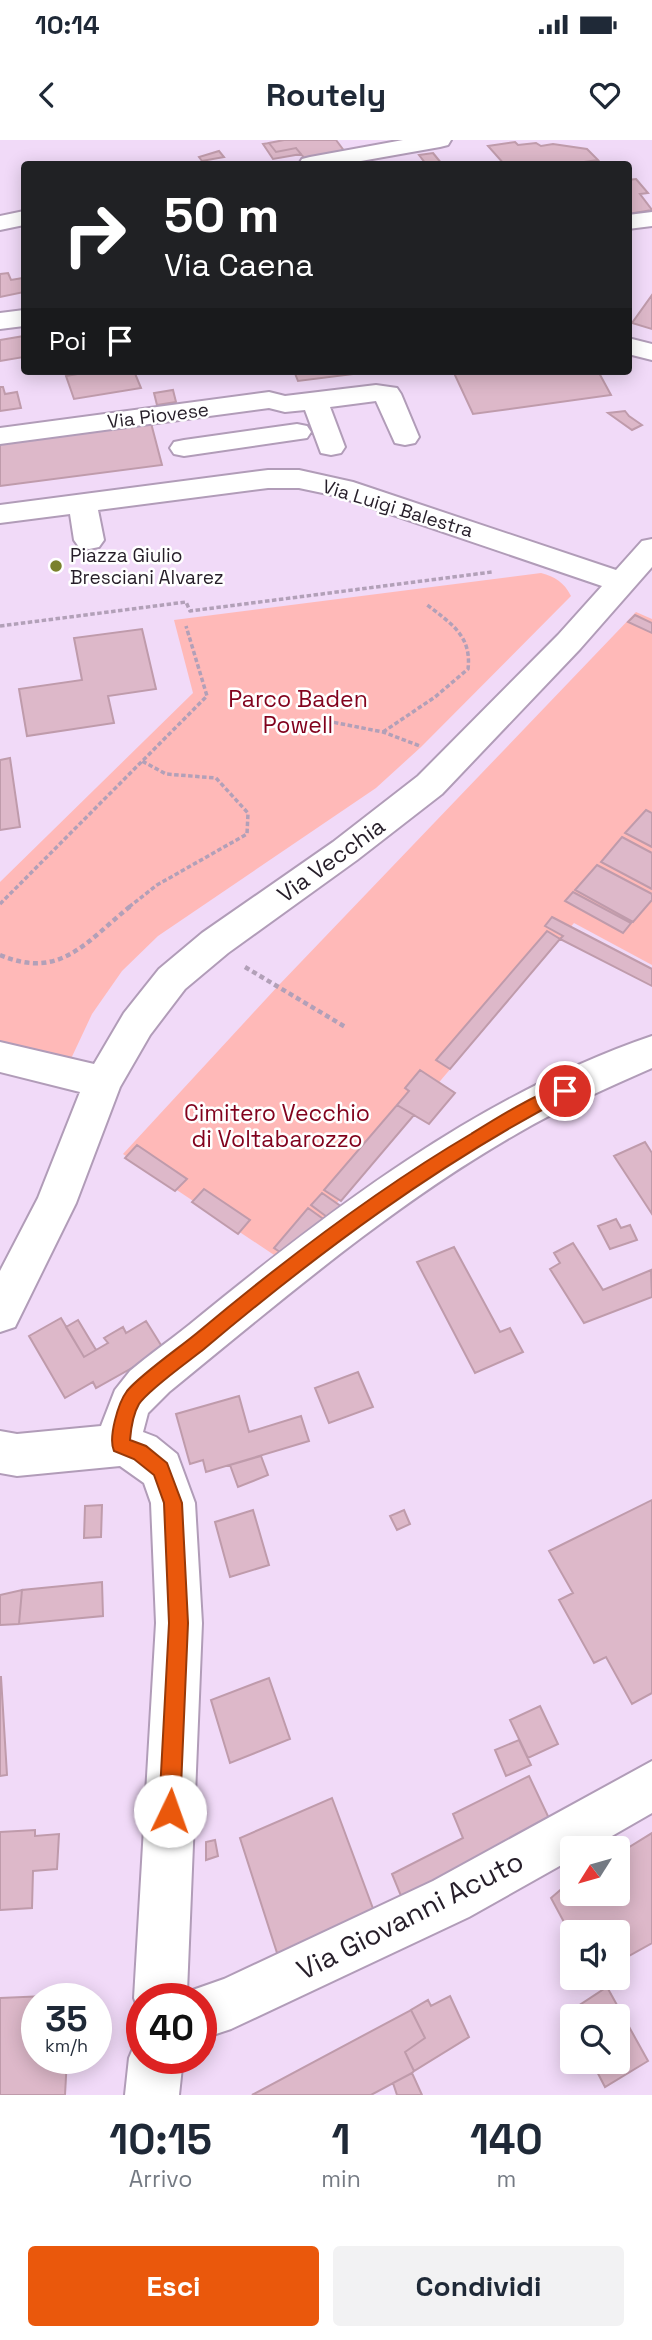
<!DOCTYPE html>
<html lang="it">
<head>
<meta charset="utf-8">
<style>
  :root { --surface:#fff; --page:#f2f2f3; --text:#1f2937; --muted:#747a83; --accent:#ea580c }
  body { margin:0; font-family:"Space Grotesk",sans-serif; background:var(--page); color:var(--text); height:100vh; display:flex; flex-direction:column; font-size:26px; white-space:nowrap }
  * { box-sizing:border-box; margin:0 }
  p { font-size:23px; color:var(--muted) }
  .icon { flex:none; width:38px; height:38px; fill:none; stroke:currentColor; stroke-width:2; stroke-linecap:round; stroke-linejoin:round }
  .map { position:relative; height:1955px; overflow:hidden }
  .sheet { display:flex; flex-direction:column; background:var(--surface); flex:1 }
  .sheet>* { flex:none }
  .banner { position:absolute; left:21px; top:21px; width:611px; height:214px; border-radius:7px; box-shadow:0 4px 18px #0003; background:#202124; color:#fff; overflow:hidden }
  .needle { width:46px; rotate:233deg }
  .controls { position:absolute; left:560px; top:1696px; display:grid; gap:14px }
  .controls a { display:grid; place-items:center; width:70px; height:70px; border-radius:7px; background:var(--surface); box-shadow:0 4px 18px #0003; font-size:35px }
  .speed { position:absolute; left:21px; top:1843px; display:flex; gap:14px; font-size:35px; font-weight:700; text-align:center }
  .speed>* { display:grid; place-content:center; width:91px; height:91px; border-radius:50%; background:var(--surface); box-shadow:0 4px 18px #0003; line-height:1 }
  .speed small { font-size:18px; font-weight:400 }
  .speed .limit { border:10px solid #d22; background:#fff; color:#111 }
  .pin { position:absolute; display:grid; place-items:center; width:60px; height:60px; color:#fff; margin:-30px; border:4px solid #fff; border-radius:50%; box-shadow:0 2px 7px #0007 }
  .me { position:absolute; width:77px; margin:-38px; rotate:3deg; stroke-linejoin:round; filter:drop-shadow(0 0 5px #0008) }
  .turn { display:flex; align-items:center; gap:24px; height:147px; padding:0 28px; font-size:32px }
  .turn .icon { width:91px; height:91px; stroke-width:2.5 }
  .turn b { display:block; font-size:49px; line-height:60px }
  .then { display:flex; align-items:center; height:66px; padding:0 28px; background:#0003; gap:14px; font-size:26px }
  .eta { display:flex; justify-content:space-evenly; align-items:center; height:119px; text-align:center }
  .eta b { font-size:42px; font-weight:700; line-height:49px }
  .button { display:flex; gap:14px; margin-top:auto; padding:14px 28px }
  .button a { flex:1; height:80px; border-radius:7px; background:var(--accent); color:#fff; font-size:28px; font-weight:700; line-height:80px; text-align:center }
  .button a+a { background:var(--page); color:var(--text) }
  .status { display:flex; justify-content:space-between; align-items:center; height:49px; padding:0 35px; background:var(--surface); direction:ltr }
  .status svg { height:19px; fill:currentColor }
  header { display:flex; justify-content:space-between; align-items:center; height:91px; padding:0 28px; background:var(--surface); font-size:32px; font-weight:700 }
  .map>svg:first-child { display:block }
</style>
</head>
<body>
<div class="status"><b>10:14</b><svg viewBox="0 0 49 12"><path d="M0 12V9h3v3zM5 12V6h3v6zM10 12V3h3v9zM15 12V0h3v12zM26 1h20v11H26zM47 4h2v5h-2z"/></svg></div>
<header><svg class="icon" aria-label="back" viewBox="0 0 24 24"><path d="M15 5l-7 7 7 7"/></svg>Routely<svg class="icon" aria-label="heart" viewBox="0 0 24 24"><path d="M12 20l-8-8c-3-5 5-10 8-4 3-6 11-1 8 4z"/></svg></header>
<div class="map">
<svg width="652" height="1955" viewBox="0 0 652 1955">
  <rect width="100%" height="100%" fill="#f1daf8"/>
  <path fill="#ffb9b8" d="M541,433C555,437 564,442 571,456L421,607L376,648L158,796L122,831L92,874L69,923L0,905V742L193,553L174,480Z
    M636,472L652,479V825L574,783L286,1123L123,1014L278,846Z"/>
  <path fill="#ddb8c9" stroke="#bf9bab" stroke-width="2" d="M284,0H336L345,12L305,19L296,8L276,12L269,3Z
    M515,2L518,5L536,3L541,6L553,4L587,9L598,20L570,24H504L488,6Z
    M269,3L276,12L296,8L301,14L273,19L263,4Z
    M219,11L224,17L202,21L199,17Z
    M433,13L442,24H426L419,15Z
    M636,39L648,53L640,54L652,70L628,74V40Z
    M8,133L11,140L23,138L24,152L0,157V134Z
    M652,155V189L632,183Z
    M24,196V217L0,221V200Z
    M95,231H134L141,248L74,259L66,236Z
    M294,231H377L298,241Z
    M466,231H598L611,255L473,274L454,233Z
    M0,247H3L5,254L17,252L21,268L0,271Z
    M173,250L176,262L157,265L154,253Z
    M625,271L629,276L642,285L632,290L608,273Z
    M151,283L162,325L0,346V302Z
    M635,475L652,483V493L628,482Z
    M142,489L156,549L108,556L114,583L27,596L19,549L82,540L74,498Z
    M10,618L20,687L0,690V620Z
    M646,670L652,673V707L625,693Z
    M622,697L652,713V749L601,722Z
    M597,725L652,754V760L633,782L575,750Z
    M573,752L631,783L623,793L565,761Z
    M552,777L652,829V846L560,799L563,796L545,786Z
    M547,791L560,799L450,929L436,920Z
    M420,930L455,953L429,984L397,965L409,951L405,948Z
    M397,965L414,975L341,1061L324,1050Z
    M645,1002L652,1013V1074L614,1016Z
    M137,1005L187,1039L175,1051L125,1018Z
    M204,1049L250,1080L238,1094L192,1062Z
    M322,1053L342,1067L331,1080L311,1065Z
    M308,1068L326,1081L315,1095L309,1090L286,1116L274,1108Z
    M616,1079L621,1088L630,1085L637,1100L610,1109L598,1086Z
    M573,1103L603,1150L651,1130L652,1157L584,1183L550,1129L560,1123L554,1113Z
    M454,1107L500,1192L510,1188L523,1212L475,1233L417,1122Z
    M61,1178L84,1217L108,1203L104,1198L123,1187L126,1193L146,1181L164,1210L96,1248L93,1242L65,1258L29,1196Z
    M78,1180L96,1210L84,1217L66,1187Z
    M358,1232L373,1267L329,1283L315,1248Z
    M239,1256L249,1292L301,1276L309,1301L206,1332L203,1320L190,1324L176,1274Z
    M261,1316L268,1335L238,1347L230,1325Z
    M652,1360V1553L632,1564L606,1517L594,1523L559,1460L573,1453L549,1411Z
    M102,1365L101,1397L84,1398L85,1366Z
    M253,1370L269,1425L230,1437L215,1382Z
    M404,1370L410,1384L397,1390L390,1376Z
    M102,1442L103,1476L19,1484L22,1450Z
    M22,1450L19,1484L0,1485V1455Z
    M1,1537L7,1635L0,1636V1537Z
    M269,1538L290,1599L230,1623L211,1560Z
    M540,1566L558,1604L528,1618L510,1580Z
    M519,1600L531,1625L506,1636L495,1610Z
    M529,1636L555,1691L406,1768L392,1734L463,1698L453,1674Z
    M332,1658L375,1774L279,1819L240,1698Z
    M35,1690V1696L59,1694L57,1729L33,1731L32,1768L0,1770V1692Z
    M652,1693V1803L618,1822V1792H572V1797L551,1758L572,1740V1754H618V1714Z
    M215,1700L218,1716L206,1720V1702Z
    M607,1847L648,1921L605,1947L592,1922H618V1876H572V1880L569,1872Z
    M69,1855V1858H37V1918H67L65,1955H0V1858Z
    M450,1856L469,1897L414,1931L405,1912L425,1898L411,1870L428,1860L431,1866Z
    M411,1870L425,1898L405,1912L414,1931L412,1933L371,1955H252Z
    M412,1933L422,1955H397L393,1943Z"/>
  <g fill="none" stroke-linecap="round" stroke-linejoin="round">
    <defs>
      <path id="minor" d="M403,0H451L448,5L440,7L344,24H299L302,19L310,17Z
        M24,71V85L0,90V76Z
        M652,72V86L628,89V75Z
        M24,170V186L0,189V173Z
        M628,198L652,204V220L628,214Z
        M376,245L397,248L401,254L419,297L415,303L405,305L395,303L376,261L330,267L345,307L341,313L331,315L321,313L305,270L285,272L269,268L0,304V288L269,252L285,256Z
        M297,284L307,286L311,292L307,298L184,316L174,314L170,308L174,302L184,300Z
        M268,330H299L353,342L616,430L642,401L652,399V427L580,509L442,654L357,720L228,813L185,849L150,895L120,947L76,1063L15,1187L0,1192V1131L38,1058L80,952L0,932V902L94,924L124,873L159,829L202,793L333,702L418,636L558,495L602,446L337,356L299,348H268L98,370L104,400L99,407L89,409L79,407L74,400L70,374L0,383V365Z
        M652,896V928C607,948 561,968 518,993C392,1065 282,1160 169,1252L148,1273L143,1292L156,1297L177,1314L195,1363L202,1483L187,1852L224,1839L433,1741L652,1621V1673L591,1708H572V1719L469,1777L231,1889L201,1899V1858H142L141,1877L134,1858L156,1483L151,1363L144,1343L120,1326L17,1336L0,1333V1291L17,1294L101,1286L115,1250L130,1231C149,1215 169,1201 189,1185C328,1071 479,955 652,896Z
        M142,1897V1918H183L179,1955H125L129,1918L137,1899Z"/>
    </defs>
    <use href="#minor" stroke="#b19cb8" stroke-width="4"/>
    <path stroke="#b2a0b8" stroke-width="3.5" stroke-dasharray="4.5 2.5" stroke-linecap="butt" d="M0,486L186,462L190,471L492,432
      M327,581L383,592L420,606
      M383,592L435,557L468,529C472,495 450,483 426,464
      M0,764L207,556L186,486
      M129,767L157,745L247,694L248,673L216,638L166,634L142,621"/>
    <path stroke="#b2a0b8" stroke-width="4.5" stroke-dasharray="5 3.5" stroke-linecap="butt" d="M0,815C62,841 87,800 132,765
      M245,827L347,888"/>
    <use href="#minor" fill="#fff" fill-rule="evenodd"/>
  </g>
  <path fill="#ea580c" stroke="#983908" stroke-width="2" d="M565,944L570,946L572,951L570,955C437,1024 318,1113 204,1209C189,1221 148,1250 139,1264C133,1274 131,1288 130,1300L146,1306L167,1323L182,1363L188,1483L180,1671L177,1678L170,1681L162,1678L159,1671L169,1483L164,1363L154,1335L134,1319L114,1311C108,1298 118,1263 127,1251C140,1235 179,1208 197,1193C283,1121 374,1051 471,994C500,976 532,956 565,944Z"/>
  <circle fill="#7a812c" stroke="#fff" stroke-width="2.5" cx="56" cy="426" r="7"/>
  <g text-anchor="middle" stroke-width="5" stroke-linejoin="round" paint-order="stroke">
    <g font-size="19" fill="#261e29" stroke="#fff">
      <text transform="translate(158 275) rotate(-7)" y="7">Via Piovese</text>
      <text transform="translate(398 368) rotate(17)" y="7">Via Luigi Balestra</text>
    </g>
    <g font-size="19" fill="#261e29" stroke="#fff" text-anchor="start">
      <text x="70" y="422">Piazza Giulio<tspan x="70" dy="22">Bresciani Alvarez</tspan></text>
    </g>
    <g font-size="23" fill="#81021d" stroke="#fff">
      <text x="298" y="567">Parco Baden<tspan x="298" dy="26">Powell</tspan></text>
      <text x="277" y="981">Cimitero Vecchio<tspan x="277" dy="26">di Voltabarozzo</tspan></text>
    </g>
    <g font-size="23" fill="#261e29" stroke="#fff">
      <text transform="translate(331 720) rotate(-36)" y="8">Via Vecchia</text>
    </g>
    <g font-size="28" fill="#261e29" stroke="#fff">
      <text transform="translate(410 1775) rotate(-27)" y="10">Via Giovanni Acuto</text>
    </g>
  </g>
</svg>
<div class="controls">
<a><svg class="needle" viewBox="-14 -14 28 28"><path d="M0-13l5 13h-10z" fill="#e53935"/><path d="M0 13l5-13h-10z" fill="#747a83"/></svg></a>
<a><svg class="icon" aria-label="sound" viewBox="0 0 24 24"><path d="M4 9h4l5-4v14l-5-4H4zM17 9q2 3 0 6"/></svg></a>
<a><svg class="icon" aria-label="search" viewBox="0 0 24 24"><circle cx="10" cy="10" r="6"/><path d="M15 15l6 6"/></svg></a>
</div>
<div class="speed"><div>35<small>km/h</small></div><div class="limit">40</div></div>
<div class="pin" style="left:565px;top:951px;background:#d93025"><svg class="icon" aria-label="arrive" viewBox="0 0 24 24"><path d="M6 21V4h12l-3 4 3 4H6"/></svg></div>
<svg class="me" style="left:170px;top:1671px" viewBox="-20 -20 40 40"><circle r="19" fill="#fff"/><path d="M0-13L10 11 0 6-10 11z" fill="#ea580c"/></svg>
<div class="banner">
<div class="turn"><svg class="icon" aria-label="right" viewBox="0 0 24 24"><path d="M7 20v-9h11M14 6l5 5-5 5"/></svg><div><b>50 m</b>Via Caena</div></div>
<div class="then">Poi<svg class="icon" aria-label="arrive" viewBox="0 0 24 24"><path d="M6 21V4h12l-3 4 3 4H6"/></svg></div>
</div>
</div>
<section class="sheet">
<div class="eta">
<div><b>10:15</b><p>Arrivo</p></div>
<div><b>1</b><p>min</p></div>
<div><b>140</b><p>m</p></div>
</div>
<div class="button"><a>Esci</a><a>Condividi</a></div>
</section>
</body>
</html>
